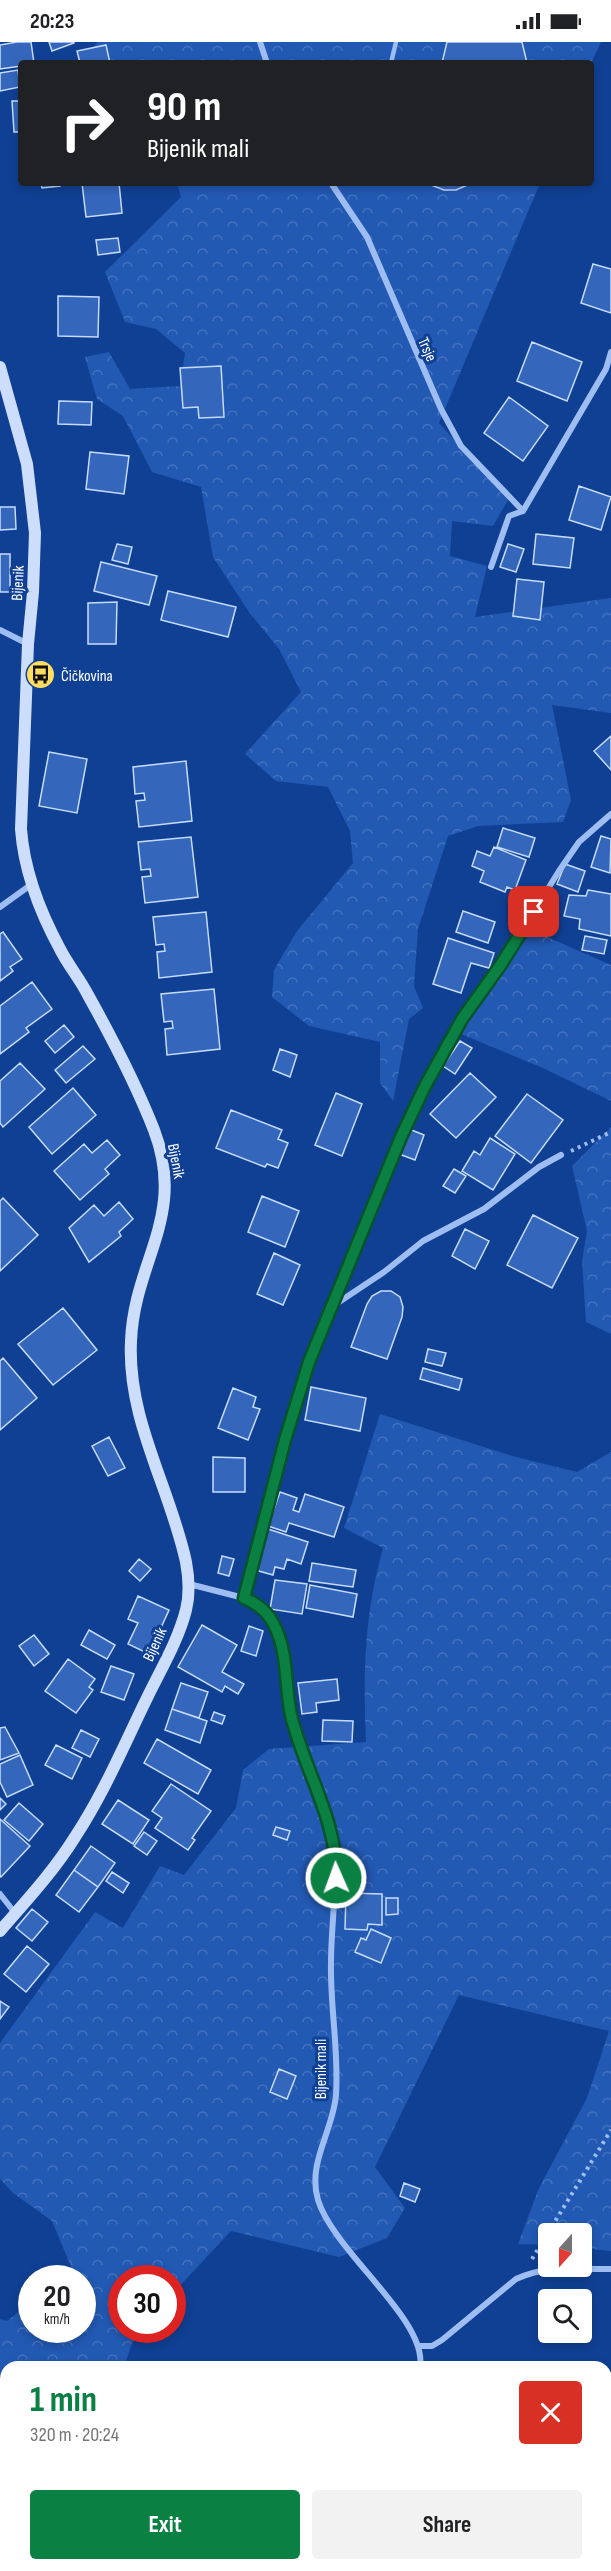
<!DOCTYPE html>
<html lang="en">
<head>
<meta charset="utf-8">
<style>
  :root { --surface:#fff; --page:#f2f2f2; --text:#202124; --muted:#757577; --accent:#0b8043 }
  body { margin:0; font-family:"Sofia Sans Condensed",sans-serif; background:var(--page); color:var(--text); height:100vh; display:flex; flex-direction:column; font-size:22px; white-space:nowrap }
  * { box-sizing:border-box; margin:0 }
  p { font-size:20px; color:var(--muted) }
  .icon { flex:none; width:33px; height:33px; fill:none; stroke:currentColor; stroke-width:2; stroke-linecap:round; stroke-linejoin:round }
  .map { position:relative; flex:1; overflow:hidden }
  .side { position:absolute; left:0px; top:2319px; width:612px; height:210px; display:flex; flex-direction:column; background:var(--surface); border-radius:18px 18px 0 0; box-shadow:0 3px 9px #0003 }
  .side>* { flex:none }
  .top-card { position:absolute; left:18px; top:18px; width:576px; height:126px; border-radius:6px; box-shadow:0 3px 9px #0003; background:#202124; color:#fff; overflow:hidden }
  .needle { width:39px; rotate:201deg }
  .controls { position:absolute; left:538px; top:2181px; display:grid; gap:12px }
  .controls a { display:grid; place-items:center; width:54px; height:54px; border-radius:6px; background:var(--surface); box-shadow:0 3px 9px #0003; font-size:30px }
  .speed { position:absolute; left:18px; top:2223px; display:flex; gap:12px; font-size:30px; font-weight:700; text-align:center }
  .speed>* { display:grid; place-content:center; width:78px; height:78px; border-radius:50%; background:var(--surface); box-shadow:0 3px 9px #0003; line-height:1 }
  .speed small { font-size:15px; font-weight:400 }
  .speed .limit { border:9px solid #d22; background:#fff; color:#111 }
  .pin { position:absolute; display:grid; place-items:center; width:51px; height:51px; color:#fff; margin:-26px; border-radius:12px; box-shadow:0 3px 9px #0006 }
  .me { position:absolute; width:66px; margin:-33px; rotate:358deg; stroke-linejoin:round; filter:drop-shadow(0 0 4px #0008) }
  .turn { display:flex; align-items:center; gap:21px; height:126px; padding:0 30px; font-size:27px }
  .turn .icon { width:78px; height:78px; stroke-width:2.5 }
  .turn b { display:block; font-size:42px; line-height:51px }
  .round { display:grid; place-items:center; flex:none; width:63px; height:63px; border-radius:6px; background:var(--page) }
  .head { display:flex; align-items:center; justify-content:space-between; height:102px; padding:0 30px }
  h1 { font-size:36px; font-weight:700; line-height:45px; color:var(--accent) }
  .action { display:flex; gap:12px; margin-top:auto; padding:12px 30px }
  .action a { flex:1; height:69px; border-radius:6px; background:var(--accent); color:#fff; font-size:24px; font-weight:700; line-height:69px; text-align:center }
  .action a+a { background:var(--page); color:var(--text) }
  .status { display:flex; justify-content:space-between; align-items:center; height:42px; padding:0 30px; background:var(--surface); direction:ltr }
  .status svg { height:16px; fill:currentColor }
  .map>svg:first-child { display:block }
</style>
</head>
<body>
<div class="status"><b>20:23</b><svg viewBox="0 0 49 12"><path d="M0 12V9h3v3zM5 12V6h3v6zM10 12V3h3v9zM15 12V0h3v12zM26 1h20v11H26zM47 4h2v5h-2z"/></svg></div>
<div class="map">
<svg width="611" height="2529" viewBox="0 0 611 2529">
  <defs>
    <pattern id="forest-crowns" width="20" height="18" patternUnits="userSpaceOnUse" patternTransform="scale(1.5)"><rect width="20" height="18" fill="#2259b3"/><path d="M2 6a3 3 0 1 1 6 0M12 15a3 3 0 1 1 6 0" fill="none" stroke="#4372be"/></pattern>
  </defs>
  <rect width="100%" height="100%" fill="#104094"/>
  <path fill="url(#forest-crowns)" d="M97,0H601L591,21H103L93,8Z
    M177,141H540L439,381L508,458L493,484L452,479L450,514L487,524L475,575L611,556V671L552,663L571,758L563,780L478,784L448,794L418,887L414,944L423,966L409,977L393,1059L380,1041V1000L309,984L272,955L274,928L297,889L353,821L350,789L328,745L276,739L245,712L301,650L279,607L249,570L213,515L201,445L152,430L123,374L97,357L85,315L109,310L130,347L180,344L185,311L156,287L125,280L105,230L181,155Z
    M529,887L611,923V1059L543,1026L456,990Z
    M611,1085V1292L586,1280L582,1219L587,1189L572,1124Z
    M380,1372L512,1414L577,1430L611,1410V2209L582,2206V2192H549V2203L518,2202L539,2146L587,2056L609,1989L459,1953L375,2125L405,2166L387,2196L339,2215L231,2189L173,2251L172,2236H122V2288H142L132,2301L124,2325H6V2523H59L57,2529H0V2277L7,2279L31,2260L32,2288H82V2236H61L72,2227L52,2179L13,2151L0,2137V2001L95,1870L123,1886L160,1824L184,1833L236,1766L243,1728L269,1707L366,1700C363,1631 364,1573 383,1506L344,1486Z
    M606,2515L611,2516V2529H433V2523H606Z"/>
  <path fill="#3467bb" stroke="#c5dbfe" stroke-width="1.5" d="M17,0H31L34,21H21V24L0,27V3Z
    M49,0H74V1L52,9Z
    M447,0H522L527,21H442Z
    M106,3L110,21H80L77,9Z
    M18,28L20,45L0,49V31Z
    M12,59H21V90H14Z
    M41,141H60V144L42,146Z
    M82,141H119L122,171L86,175Z
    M426,141H472L456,148H444Z
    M118,196L120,210L98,213L96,198Z
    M593,222L611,227V271L581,261Z
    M58,254L99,255L98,295L58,294Z
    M532,300L582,320L567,359L517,339Z
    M221,324L224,375L199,376L198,365L183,366L180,326Z
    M509,355L548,384L523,419L484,391Z
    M59,359L92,360L91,383L58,382Z
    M90,410L129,414L124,452L86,447Z
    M579,444L611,455L601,488L569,478Z
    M0,465H15L16,487L0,488Z
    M536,492L574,496L570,526L533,522Z
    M117,502L132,505L128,522L112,518Z
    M508,502L524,507L516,530L500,525Z
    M0,512H10V550H0Z
    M101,520L157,534L149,563L94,549Z
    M517,537L544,540L540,578L513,574Z
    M168,549L236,565L228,595L161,578Z
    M117,560L116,602H88V561Z
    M611,694V728L594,709Z
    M49,710L87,717L77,771L39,764Z
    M186,719L192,779L139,785L136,759L145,758L144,751L135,752L133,725Z
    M503,786L535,796L529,815L497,805Z
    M601,794L611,797L610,831L591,825Z
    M191,795L198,855L145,861L142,835L151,834L150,827L141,828L138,800Z
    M494,805L526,818L515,848L507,845L505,850L480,840L484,829L472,824L477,809L490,814Z
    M565,822L585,829L578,850L557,842Z
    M588,848L611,852V894L579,887L580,877L564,874L569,853L586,854Z
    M463,869L495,880L488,901L456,890Z
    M206,870L212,930L159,936L157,910L165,909L164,902L156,903L153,875Z
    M3,890L22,917L10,925L13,929L0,939V892Z
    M585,894L607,898L604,912L582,908Z
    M448,896L494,911L489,926L471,921L461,951L433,942Z
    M32,940L52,967L26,986L29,990L0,1012V964Z
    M214,947L220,1007L167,1013L165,987L173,986L172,979L164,980L161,952Z
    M64,983L74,995L55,1011L45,999Z
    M460,999L472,1006L455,1032L443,1024Z
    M83,1004L95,1017L66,1041L55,1028Z
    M280,1007L297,1013L290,1035L273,1028Z
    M20,1021L45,1047L3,1085L0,1081V1039Z
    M470,1031L496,1055L456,1096L430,1072Z
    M73,1046L96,1073L52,1112L29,1085Z
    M336,1051L362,1062L342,1114L315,1103Z
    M527,1052L563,1078L531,1121L495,1094Z
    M231,1068L282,1088L278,1097L288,1101L278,1126L267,1122L265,1125L216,1106Z
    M409,1087L424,1093L415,1118L399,1112Z
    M490,1096L515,1112L493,1148L462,1129L474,1109L480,1113Z
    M107,1098L120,1113L105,1127L109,1132L80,1158L54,1129L84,1102L92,1111Z
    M454,1127L466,1134L455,1151L443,1144Z
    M262,1154L299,1169L285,1205L248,1190Z
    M3,1156L38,1193L0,1229V1159Z
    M119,1160L133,1177L119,1190L121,1194L89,1220L69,1186L94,1163L104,1174Z
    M533,1173L578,1196L552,1246L507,1223Z
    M465,1187L489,1199L475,1227L452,1214Z
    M274,1211L300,1223L283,1263L257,1252Z
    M381,1249H391L400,1255L403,1265L402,1275L387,1317L351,1305L367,1262L372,1254Z
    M63,1266L97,1308L53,1343L18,1302Z
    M428,1307L446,1311L442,1324L425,1320Z
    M3,1316L37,1356L0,1388V1319Z
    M423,1326L462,1337L459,1348L420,1337Z
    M311,1345L366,1356L360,1389L305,1378Z
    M233,1346L256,1355L253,1365L260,1367L248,1398L218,1386Z
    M109,1395L125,1426L108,1434L92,1404Z
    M213,1415L245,1416V1450H213Z
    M280,1450L297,1456L293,1468L299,1470L305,1452L344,1465L334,1495L289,1481L286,1490L268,1484Z
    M268,1487L308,1500L301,1522L287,1517L284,1527L275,1525L273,1533L255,1528Z
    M222,1514L234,1517L229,1534L218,1531Z
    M139,1517L151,1527L140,1539L129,1529Z
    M312,1521L356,1528L353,1545L309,1539Z
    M275,1538L307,1542L302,1572L270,1567Z
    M310,1543L357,1552L353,1575L306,1566Z
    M138,1554L169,1568L149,1612L128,1602L138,1581L128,1577Z
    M202,1583L237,1603L222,1630L244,1642L238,1652L225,1644L222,1650L178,1625Z
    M249,1584L263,1589L256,1614L241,1609Z
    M89,1588L115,1603L107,1617L81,1603Z
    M34,1593L49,1612L34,1624L19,1604Z
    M68,1617L95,1637L89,1645L93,1648L76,1671L45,1649Z
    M111,1624L134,1632L124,1658L101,1650Z
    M337,1637L339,1658L316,1661L317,1670L302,1672L298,1641Z
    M181,1641L208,1650L199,1676L172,1667Z
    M172,1667L207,1679L200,1701L165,1688Z
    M214,1670L225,1674L222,1682L211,1678Z
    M323,1678L353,1679L352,1700L322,1699Z
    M5,1685L19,1711L0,1718V1686Z
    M81,1688L99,1697L90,1715L72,1706Z
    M157,1697L211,1728L198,1752L144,1721Z
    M56,1703L82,1716L72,1737L45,1723Z
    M20,1713L33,1743L7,1755L0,1740V1722Z
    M171,1742L211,1769L192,1796L195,1798L188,1808L155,1786L162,1776L152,1769Z
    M0,1756L6,1762L0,1768Z
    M118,1758L149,1778L133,1802L102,1782Z
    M19,1761L43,1782L29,1799L4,1778Z
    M0,1777L30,1804L1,1835L0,1833Z
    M276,1785L290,1789L287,1798L273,1793Z
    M144,1790L157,1799L147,1813L134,1804Z
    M91,1804L115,1821L98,1845L74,1828Z
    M74,1828L98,1845L79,1870L56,1853Z
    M112,1830L129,1841L123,1851L106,1839Z
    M346,1851L382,1852V1883L368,1882L367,1888L345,1887Z
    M386,1856H398V1872L386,1873Z
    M32,1867L48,1880L32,1899L16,1886Z
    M371,1887L391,1896L381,1921L355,1910L361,1896L366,1898Z
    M27,1904L49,1922L26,1950L4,1932Z
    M0,1959L9,1965L0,1977Z
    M279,2027L296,2034L287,2057L270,2050Z
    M404,2141L420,2147L415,2160L400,2154Z"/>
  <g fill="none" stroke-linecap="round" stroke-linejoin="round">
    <path stroke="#9ebef3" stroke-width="4" stroke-dasharray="3 4.5" stroke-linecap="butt" d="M571,1109L611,1090
      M532,2217L611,2088"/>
    <path stroke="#9ebef3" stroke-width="4.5" d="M391,21L396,0"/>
    <path stroke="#9ebef3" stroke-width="6" d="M260,0L267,21
      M331,141L367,195L441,367L461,404L523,469
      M491,525L509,474L523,469L606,327L611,310
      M0,588L28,602
      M0,865L32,842
      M332,1268L336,1262L384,1230L423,1199L484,1167L539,1125L561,1113
      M189,1542L244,1556L285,1398L309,1320L415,1064L462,977L500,924L559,829L579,800L611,772
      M244,1556L259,1563L269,1572L280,1595L291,1671L334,1803C338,1843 331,1882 331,1921C330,1965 339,2009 336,2053C333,2089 307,2121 318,2158C334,2210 428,2278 420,2325
      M0,1852L15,1871
      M419,2304H432L442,2298L516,2237C549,2222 577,2228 611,2227
      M320,2529L322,2523"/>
    <path stroke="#cddefd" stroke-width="12" d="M0,325L27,422L35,491L33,550L28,602L21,787C24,829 40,870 60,907C68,923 80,937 88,953C112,996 136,1042 154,1088C187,1174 134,1219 131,1299C127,1378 170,1445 186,1520C189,1536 190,1552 186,1568C178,1599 161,1627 147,1656C124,1703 104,1751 75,1795C54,1829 26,1859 0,1889"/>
  </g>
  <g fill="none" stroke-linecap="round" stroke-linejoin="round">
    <defs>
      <path id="route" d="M336,1836C338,1779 304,1728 291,1673C285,1645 288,1613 276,1587C269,1571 260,1563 244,1556L285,1398L309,1320L401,1095L425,1044L462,977L500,924L534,870"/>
    </defs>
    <use href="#route" stroke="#07532c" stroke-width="15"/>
    <use href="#route" stroke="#0b8043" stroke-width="10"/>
  </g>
  <defs>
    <symbol id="bus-disc" viewBox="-11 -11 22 22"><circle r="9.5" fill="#ffdd60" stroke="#104094"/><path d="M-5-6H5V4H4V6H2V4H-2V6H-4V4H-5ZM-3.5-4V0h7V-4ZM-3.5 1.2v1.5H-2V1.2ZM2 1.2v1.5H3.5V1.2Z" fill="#111"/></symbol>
  </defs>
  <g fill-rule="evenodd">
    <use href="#bus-disc" x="24" y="616" width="33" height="33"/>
  </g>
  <g text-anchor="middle" stroke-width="6" stroke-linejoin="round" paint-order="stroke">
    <g font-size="16" fill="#fff" stroke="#104094">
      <text transform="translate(428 307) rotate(66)" y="6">Trsje</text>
      <text transform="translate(17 541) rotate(-87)" y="6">Bijenik</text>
      <text transform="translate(177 1119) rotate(79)" y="6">Bijenik</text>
      <text transform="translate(154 1602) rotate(-65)" y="6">Bijenik</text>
      <text transform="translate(320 2027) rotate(-90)" y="6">Bijenik mali</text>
    </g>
    <g font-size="16" fill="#fff" stroke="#104094" text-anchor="start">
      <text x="61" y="639">Čičkovina</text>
    </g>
  </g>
</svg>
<div class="controls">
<a><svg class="needle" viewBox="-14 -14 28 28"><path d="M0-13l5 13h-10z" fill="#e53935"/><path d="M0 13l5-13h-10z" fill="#757577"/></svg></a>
<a><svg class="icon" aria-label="search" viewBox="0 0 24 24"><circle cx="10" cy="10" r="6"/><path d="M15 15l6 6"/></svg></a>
</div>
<div class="speed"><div>20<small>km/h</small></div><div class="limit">30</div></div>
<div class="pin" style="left:534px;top:870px;background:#d93025"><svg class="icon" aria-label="arrive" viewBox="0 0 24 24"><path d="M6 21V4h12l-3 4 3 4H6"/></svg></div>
<svg class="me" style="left:336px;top:1836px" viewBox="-20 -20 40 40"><circle r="17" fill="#0b8043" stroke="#fff" stroke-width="3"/><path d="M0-11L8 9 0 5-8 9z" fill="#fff"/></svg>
<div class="top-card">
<div class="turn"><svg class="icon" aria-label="right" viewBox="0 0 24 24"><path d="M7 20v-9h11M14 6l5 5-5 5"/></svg><div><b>90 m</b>Bijenik mali</div></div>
</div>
<section class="side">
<div class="head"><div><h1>1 min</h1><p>320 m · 20:24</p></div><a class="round" style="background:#d93025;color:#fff"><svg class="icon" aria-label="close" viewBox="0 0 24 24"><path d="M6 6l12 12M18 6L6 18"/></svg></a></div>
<div class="action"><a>Exit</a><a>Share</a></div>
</section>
</div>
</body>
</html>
